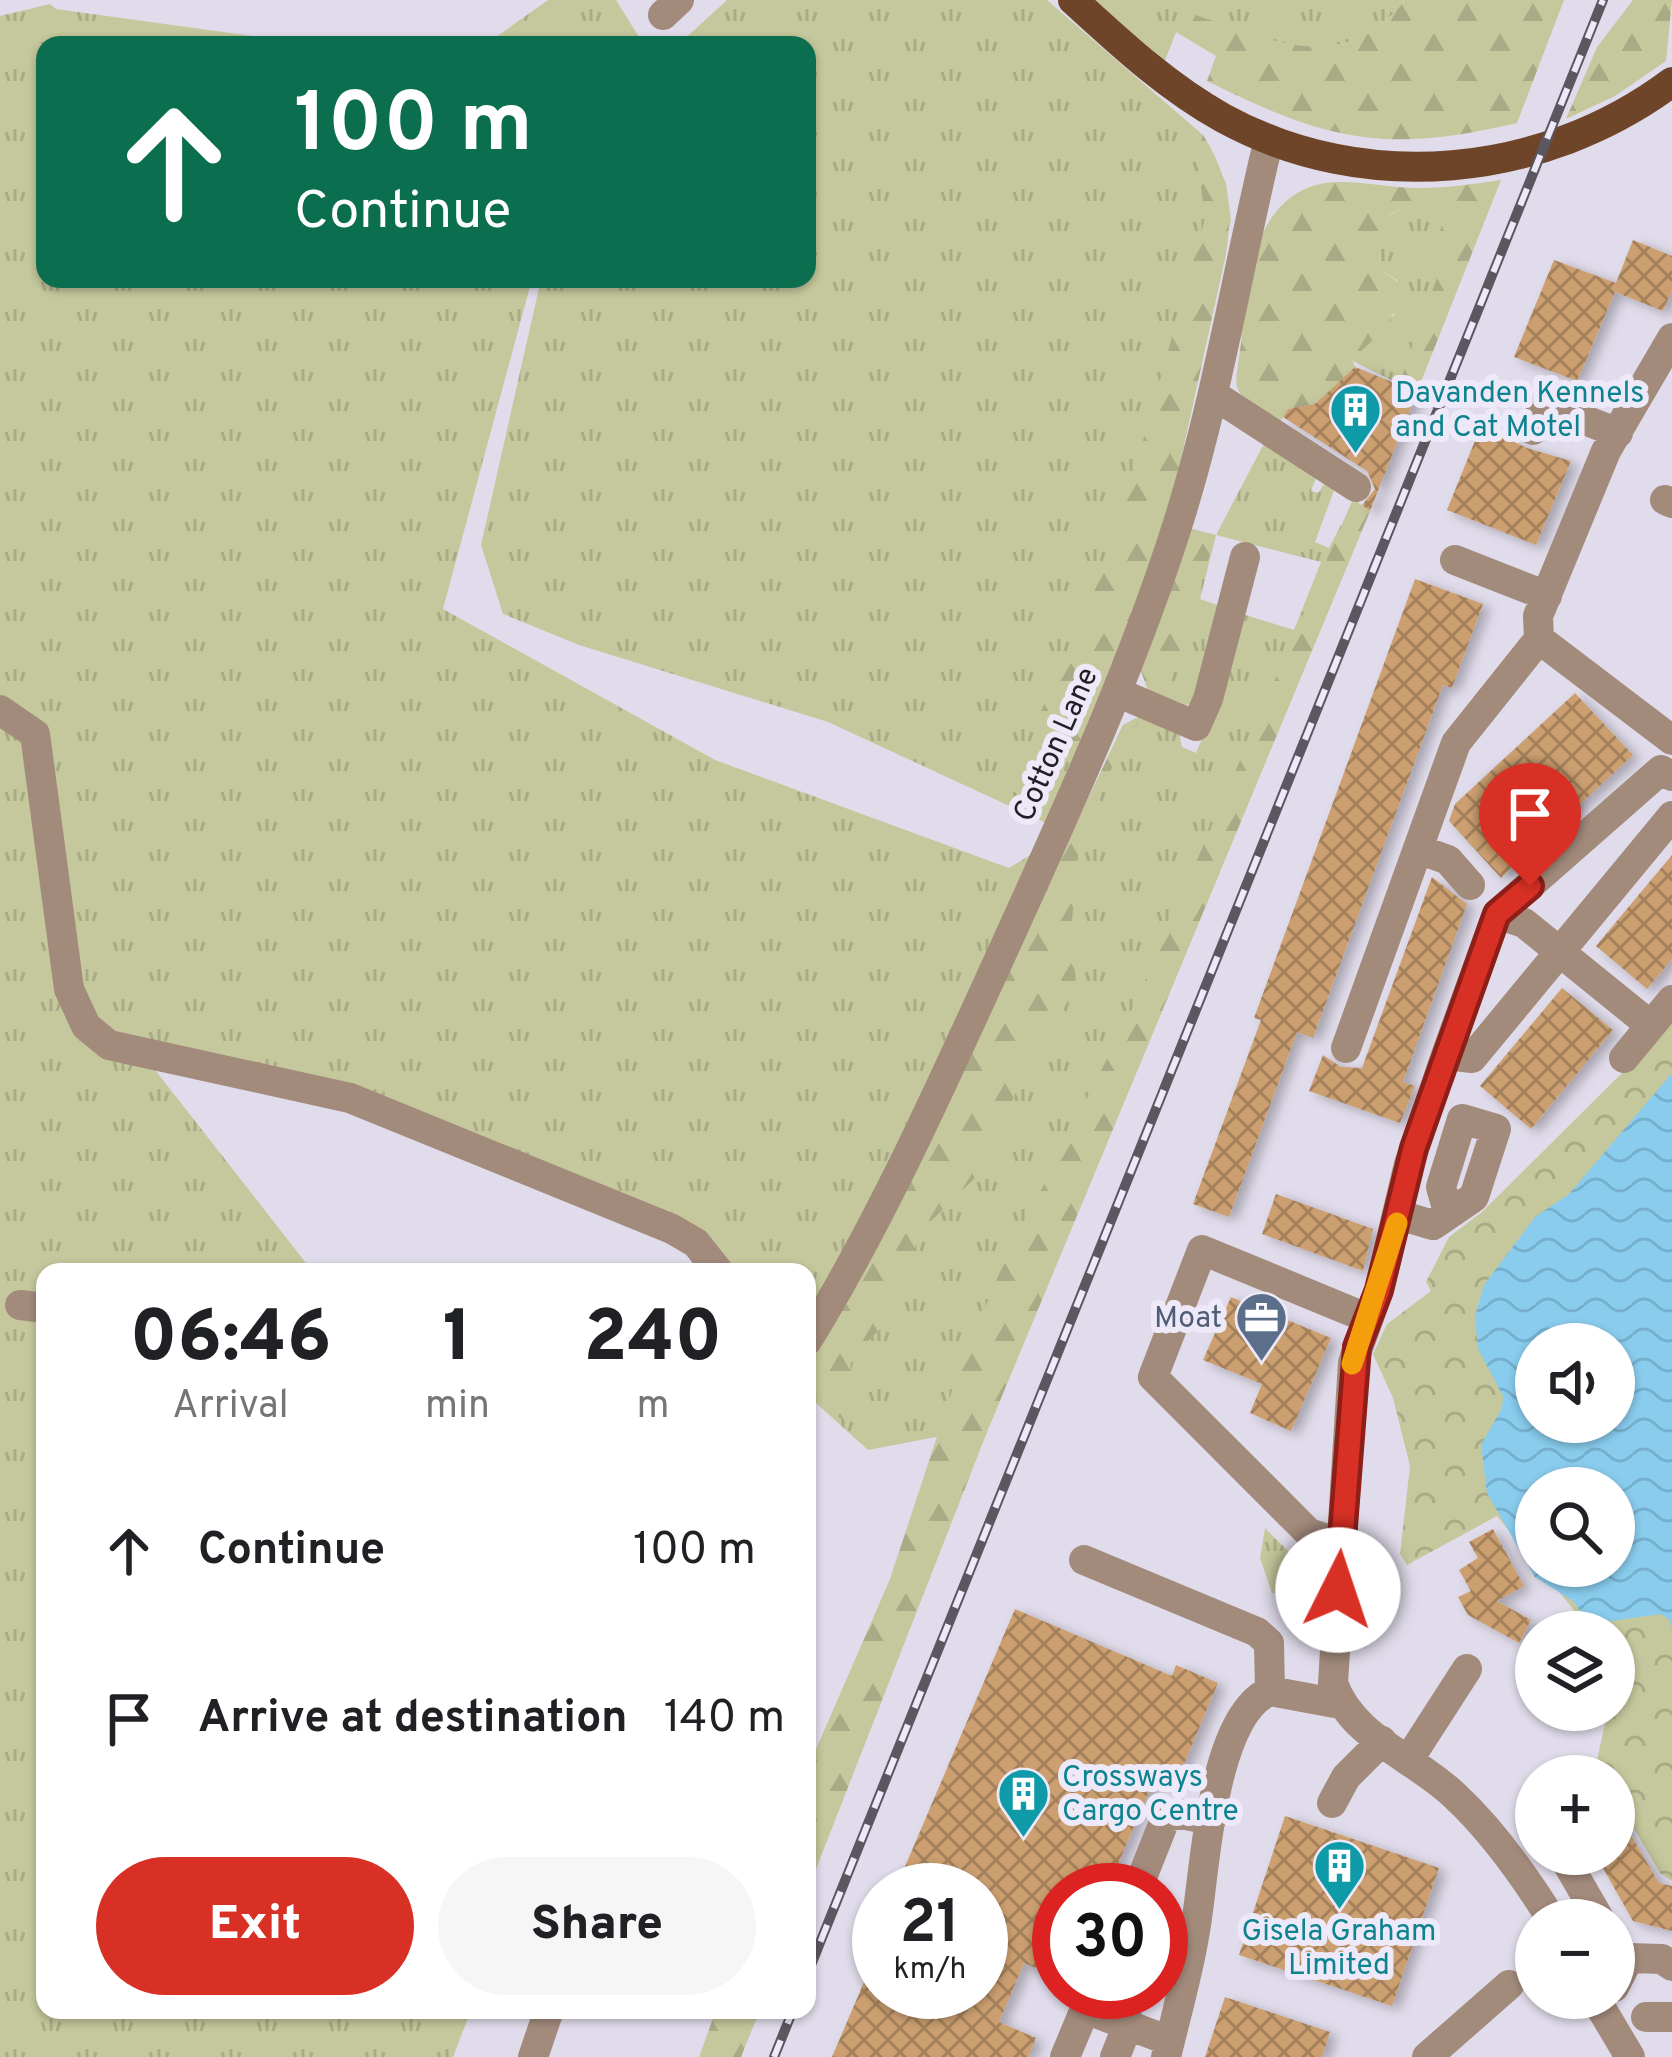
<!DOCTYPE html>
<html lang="en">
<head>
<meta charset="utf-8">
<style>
  :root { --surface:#fff; --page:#f6f6f6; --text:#202124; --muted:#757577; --accent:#d93025 }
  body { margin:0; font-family:Overpass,sans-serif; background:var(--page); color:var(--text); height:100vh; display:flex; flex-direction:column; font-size:45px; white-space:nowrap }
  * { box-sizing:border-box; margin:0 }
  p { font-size:39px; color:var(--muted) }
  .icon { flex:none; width:66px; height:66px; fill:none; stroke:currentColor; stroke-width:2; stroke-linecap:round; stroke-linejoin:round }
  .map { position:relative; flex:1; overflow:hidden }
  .drawer { position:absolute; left:36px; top:1263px; width:780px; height:756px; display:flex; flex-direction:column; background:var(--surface); border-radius:24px; box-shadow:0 3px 9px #0004 }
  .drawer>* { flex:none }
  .guide { position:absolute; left:36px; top:36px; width:780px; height:252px; border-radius:24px; box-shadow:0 3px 9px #0004; background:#0b6e4f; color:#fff; overflow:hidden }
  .fabs { position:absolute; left:1515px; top:1323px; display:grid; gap:24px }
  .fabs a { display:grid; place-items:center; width:120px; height:120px; border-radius:50%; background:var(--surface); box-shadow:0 3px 9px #0004; font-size:60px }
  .speed { position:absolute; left:852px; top:1863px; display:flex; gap:24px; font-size:60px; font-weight:700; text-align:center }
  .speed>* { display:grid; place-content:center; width:156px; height:156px; border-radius:50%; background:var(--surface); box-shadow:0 3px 9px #0004; line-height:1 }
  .speed small { font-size:30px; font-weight:400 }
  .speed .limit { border:18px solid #d22; background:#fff; color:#111 }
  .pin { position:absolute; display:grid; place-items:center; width:102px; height:102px; color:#fff; margin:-123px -51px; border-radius:50% 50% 50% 0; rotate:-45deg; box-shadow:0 0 12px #0007 }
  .pin .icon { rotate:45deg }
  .me { position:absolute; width:132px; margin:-66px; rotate:4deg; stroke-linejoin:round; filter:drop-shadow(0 0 9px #0008) }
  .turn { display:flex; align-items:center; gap:42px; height:252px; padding:0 60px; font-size:54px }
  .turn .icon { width:156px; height:156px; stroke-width:2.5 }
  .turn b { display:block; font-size:84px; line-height:102px }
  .eta { display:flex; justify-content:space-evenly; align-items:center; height:204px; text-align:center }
  .eta b { font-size:72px; font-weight:800; line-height:84px }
  .cta { display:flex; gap:24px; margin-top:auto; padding:24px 60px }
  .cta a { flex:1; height:138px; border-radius:72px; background:var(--accent); color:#fff; font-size:48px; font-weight:800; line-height:138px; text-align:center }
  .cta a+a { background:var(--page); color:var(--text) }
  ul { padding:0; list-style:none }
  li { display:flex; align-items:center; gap:36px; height:168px; padding:0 60px }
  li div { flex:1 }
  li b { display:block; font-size:45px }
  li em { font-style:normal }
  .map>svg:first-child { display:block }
</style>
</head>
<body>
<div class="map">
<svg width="1672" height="2057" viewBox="0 0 1672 2057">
  <defs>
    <pattern id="grass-tufts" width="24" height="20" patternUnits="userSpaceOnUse" patternTransform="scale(3)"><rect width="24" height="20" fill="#c5c89c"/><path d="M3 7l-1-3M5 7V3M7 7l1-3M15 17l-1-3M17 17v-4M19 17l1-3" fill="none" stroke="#a9ab86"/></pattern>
    <pattern id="forest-firs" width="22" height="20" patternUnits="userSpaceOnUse" patternTransform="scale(3)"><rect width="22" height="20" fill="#c5c89c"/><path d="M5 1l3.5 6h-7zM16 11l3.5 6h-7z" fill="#a9ab86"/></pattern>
    <pattern id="park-crowns" width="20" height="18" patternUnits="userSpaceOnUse" patternTransform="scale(3)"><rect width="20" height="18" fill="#c5c89c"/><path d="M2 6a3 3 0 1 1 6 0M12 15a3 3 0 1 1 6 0" fill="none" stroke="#a9ab86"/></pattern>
    <pattern id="water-waves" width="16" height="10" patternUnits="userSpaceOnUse" patternTransform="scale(3)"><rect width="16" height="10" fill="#89cced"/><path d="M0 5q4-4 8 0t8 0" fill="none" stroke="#76afcb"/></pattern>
    <pattern id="building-cross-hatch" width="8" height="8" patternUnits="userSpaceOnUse" patternTransform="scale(3)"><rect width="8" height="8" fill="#cb9f6f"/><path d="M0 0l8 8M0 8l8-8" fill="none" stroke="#a4815b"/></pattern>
    <filter id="shadow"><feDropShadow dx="7" dy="4" stdDeviation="6" flood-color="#0004"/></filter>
  </defs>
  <rect width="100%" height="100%" fill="#e1dceb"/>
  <path fill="url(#grass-tufts)" d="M548,0H616L644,45H485Z
    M727,0H1047L1203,135L1226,183L1231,220L1163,541L1046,823L828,722L579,645L503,614L481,545L541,279H807V45H678Z
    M1092,0H1405C1342,81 1264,38 1184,12L1164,63Z
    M50,4L56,9L318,45H45V279H532L443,609L715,760L1009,868L1044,847L973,999L815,1306L807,1310V1272H728L373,1100L134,1043L313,1272H45V2010H471L453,2057H0V16Z
    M1411,206L1446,209L1435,253L1445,257L1399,384L1351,360L1394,315L1398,281L1379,268C1380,237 1375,214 1411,206Z
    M1269,434L1319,470L1311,491L1318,493L1329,477L1337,482L1315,542L1329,548L1341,525L1370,511L989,1427L868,1450L807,1395V1362L872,1256L1123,725L1146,713L1179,732L1182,747L1196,753L1217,703L1239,613L1294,630L1321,562L1216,535L1200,599L1226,608L1196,701L1183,707L1151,698L1141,671L1188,528L1216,535Z
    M1265,1528L1304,1567L1323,1559L1321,1581L1290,1595L1272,1593L1260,1558Z"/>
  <path fill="url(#forest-firs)" d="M1405,0H1564L1517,123C1385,154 1328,141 1207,81L1216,56L1176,32L1184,11C1264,37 1342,81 1405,0Z
    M1633,0H1672L1666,61L1615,96L1566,119L1597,47Z
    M1203,135C1228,174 1233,209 1226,254L1163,541L1073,763L1039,716L1112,551L1205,219L1197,155Z
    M1501,180L1417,392L1399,384L1444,258L1435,253L1445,210C1386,201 1381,212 1379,268L1398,282C1405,316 1374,338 1352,360L1355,367L1315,404L1288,409L1278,425C1219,384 1239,392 1242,328C1246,267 1262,185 1336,182C1364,181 1392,188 1419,188C1447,188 1474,184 1501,180Z
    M1353,499L1370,511L989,1427L807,1892V1770L890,1579L954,1385L999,1274L1137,999Z
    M1188,528L1216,535L1169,687L1157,700L1151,698L1141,671Z
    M1146,713L1126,738L1080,835L1072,920L1076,987L1022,1077L985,1168L931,1221L905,1264L888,1322L851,1357L848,1424L807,1393V1362L872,1256L1123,725Z
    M716,2010H760L741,2057H699Z"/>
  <path fill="url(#park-crowns)" fill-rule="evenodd" d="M1672,1013V1881L1660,1873L1614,1795V1776H1603L1596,1765L1608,1710H1614V1632H1583L1586,1625L1538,1566H1614V1488H1536V1563L1497,1516L1407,1565L1400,1554L1410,1466L1393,1398L1373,1354L1387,1324L1431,1291L1426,1282L1449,1237L1482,1212L1624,1071ZM1536,1344H1614V1422H1536Z"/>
  <path fill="url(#water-waves)" fill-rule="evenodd" d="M1672,1073V1637L1670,1620L1661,1614L1590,1624L1573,1601L1535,1577L1487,1493L1481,1445L1502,1408L1503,1396L1478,1349L1475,1316L1484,1285L1535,1217L1569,1194ZM1536,1344H1614V1422H1536ZM1614,1488V1566H1536V1488Z"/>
  <path fill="url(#building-cross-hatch)" filter="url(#shadow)" d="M1633,240L1672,256V290L1663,311L1615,292L1577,381L1514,357L1554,260L1616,283Z
    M1355,367L1417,392L1370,511L1362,505L1375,489L1367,471L1283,417L1288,409L1315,404Z
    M1481,426L1527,448L1571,461L1536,545L1447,510Z
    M1415,579L1483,604L1452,688L1443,685L1313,1038L1297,1032L1229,1217L1193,1204L1261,1020L1254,1018Z
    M1575,693L1633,755L1501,878L1449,821L1455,804Z
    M1672,855V959L1647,989L1596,946Z
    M1432,877L1467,904L1403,1082L1415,1086L1400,1123L1309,1091L1323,1055L1341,1067L1362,1068Z
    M1562,988L1613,1030L1531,1129L1480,1086Z
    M1276,1194L1373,1229L1363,1271L1262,1234Z
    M1231,1297L1331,1338L1291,1431L1250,1413L1262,1384L1203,1360Z
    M1493,1529L1524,1586L1497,1601L1531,1620L1519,1643L1468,1615L1458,1597L1471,1591L1459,1570L1478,1558L1469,1542Z
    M1015,1609L1172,1676L1176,1665L1218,1683L1174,1788L1154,1780L1107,1890H1059V1978L1024,1963L999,2022L1036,2038L1028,2057H832L879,1947V1992H981V1890H895Z
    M1614,1806L1659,1883L1672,1886V1931L1633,1921L1595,1854H1614Z
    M1285,1816L1439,1868L1392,2006L1239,1955Z
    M1225,1997L1330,2032L1322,2057H1205Z"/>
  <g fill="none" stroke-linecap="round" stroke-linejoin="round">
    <path stroke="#a38b7c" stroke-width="30" d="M663,15L679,0
      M1214,395L1356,487
      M1533,430L1544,404L1618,433
      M1665,500L1672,503
      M1455,560L1547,596
      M1539,639L1672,740
      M1119,693L1196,726L1208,699L1245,557
      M0,710L35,734L69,989L86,1026L109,1045L350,1098L672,1229L696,1243L719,1272
      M1418,849L1448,860L1470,885
      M1497,914L1524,923L1650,1025
      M1346,1048L1456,743L1539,639L1538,616L1606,451L1672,338
      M1446,1055L1472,1058L1672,816
      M1624,1058L1672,1000
      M1399,1215L1433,1225L1474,1197L1496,1129L1462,1119L1441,1187L1448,1212
      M20,1305L45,1308
      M807,1341C885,1214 945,1077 1007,942C1070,803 1133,666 1179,520C1218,395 1238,266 1269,139
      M1342,1544L1309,1533L1153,1377L1202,1250L1367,1318
      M1084,1560L1257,1632L1269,1643L1270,1691
      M1409,1759L1467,1669
      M1332,1803L1346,1777L1382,1741
      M1562,1854L1600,1920
      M1137,1890L1166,1817L1181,1814L1211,1820
      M1552,1920C1524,1875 1493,1831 1454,1795C1413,1756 1352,1738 1333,1683L1353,1362L1379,1290L1409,1164L1446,1055L1497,914L1661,770L1672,776
      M1629,1958L1662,1959L1672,1966
      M1614,1987L1629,1958
      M1595,1998L1630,2057
      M1646,2017H1672
      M533,2057L549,2010
      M1065,2057L1085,2009L1170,2041
      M1115,2057L1129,2022
      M1166,2057C1176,2015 1188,1974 1195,1931C1205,1874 1211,1716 1270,1691L1340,1704
      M1427,2057L1509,1985"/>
    <path stroke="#6f452a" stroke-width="30" d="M1073,0C1120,43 1167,87 1223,118C1365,196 1544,178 1672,82"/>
    <defs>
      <path id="rail" d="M807,1975L1603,0
        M774,2057L793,2010"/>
    </defs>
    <use href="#rail" stroke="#5a5760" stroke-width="10"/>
    <use href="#rail" stroke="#eee9f9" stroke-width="6" stroke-dasharray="18" stroke-linecap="butt"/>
  </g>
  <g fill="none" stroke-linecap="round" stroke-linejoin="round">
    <defs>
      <path id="route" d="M1338,1590L1357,1347L1379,1290L1414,1148L1497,914L1530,886"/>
    </defs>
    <use href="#route" stroke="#8d1f18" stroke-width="30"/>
    <use href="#route" stroke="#d93025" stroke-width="21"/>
    <path stroke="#f59e0b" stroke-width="21" d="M1352,1364L1397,1223"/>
  </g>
  <defs>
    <symbol id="building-pin" viewBox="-11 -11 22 30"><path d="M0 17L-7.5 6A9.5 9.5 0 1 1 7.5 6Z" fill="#0f9aa8" stroke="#eee9f9"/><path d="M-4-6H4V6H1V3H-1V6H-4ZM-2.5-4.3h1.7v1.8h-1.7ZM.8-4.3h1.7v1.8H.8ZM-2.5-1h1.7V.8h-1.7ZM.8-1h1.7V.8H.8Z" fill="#fff"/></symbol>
    <symbol id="office-pin" viewBox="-11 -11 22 30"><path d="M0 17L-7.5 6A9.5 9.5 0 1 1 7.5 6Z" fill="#5c6f8a" stroke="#eee9f9"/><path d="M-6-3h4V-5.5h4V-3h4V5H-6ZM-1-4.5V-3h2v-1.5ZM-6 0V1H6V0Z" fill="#fff"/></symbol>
  </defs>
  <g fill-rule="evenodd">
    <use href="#building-pin" x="1326" y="380" width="59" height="81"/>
    <use href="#office-pin" x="1232" y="1288" width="59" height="81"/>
    <use href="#building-pin" x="994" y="1764" width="59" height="81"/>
    <use href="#building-pin" x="1310" y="1836" width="59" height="81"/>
  </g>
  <g text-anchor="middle" stroke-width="12" stroke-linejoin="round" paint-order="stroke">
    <g font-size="30" fill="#0d838f" stroke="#eee9f9" text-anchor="start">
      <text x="1395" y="402">Davanden Kennels<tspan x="1395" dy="34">and Cat Motel</tspan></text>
      <text x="1062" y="1786">Crossways<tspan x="1062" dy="34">Cargo Centre</tspan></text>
      <text x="1339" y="1940" text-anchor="middle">Gisela Graham<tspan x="1339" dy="34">Limited</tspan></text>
    </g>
    <g font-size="30" fill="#211f25" stroke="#eee9f9">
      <text transform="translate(1055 744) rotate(-66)" y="10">Cotton Lane</text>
    </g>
    <g font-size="30" fill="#4e5e75" stroke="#eee9f9" text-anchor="end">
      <text x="1222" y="1327">Moat</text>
    </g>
  </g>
</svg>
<div class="fabs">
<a><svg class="icon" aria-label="sound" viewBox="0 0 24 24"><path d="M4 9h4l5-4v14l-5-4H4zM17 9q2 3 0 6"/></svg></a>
<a><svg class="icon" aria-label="search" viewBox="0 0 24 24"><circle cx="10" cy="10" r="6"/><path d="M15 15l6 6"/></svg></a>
<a><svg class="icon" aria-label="layers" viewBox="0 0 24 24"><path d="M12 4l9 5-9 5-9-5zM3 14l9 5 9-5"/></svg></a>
<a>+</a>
<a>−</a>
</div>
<div class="speed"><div>21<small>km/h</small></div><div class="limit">30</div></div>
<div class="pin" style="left:1530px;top:886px;background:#d93025"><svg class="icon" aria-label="arrive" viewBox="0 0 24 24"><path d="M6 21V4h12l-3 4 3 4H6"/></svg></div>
<svg class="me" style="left:1338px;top:1590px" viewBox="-20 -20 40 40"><circle r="19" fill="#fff"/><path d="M0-13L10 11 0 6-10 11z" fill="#d93025"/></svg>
<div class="guide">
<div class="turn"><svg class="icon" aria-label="ahead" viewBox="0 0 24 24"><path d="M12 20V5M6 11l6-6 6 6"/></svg><div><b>100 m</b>Continue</div></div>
</div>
<section class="drawer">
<div class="eta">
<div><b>06:46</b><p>Arrival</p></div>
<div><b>1</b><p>min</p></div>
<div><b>240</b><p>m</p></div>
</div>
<ul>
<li><svg class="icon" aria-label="ahead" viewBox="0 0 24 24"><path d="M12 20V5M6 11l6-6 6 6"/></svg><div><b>Continue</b></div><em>100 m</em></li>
<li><svg class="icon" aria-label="arrive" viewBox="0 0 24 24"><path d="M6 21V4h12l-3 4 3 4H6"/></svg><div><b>Arrive at destination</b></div><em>140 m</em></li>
</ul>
<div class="cta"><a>Exit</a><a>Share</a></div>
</section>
</div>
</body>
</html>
